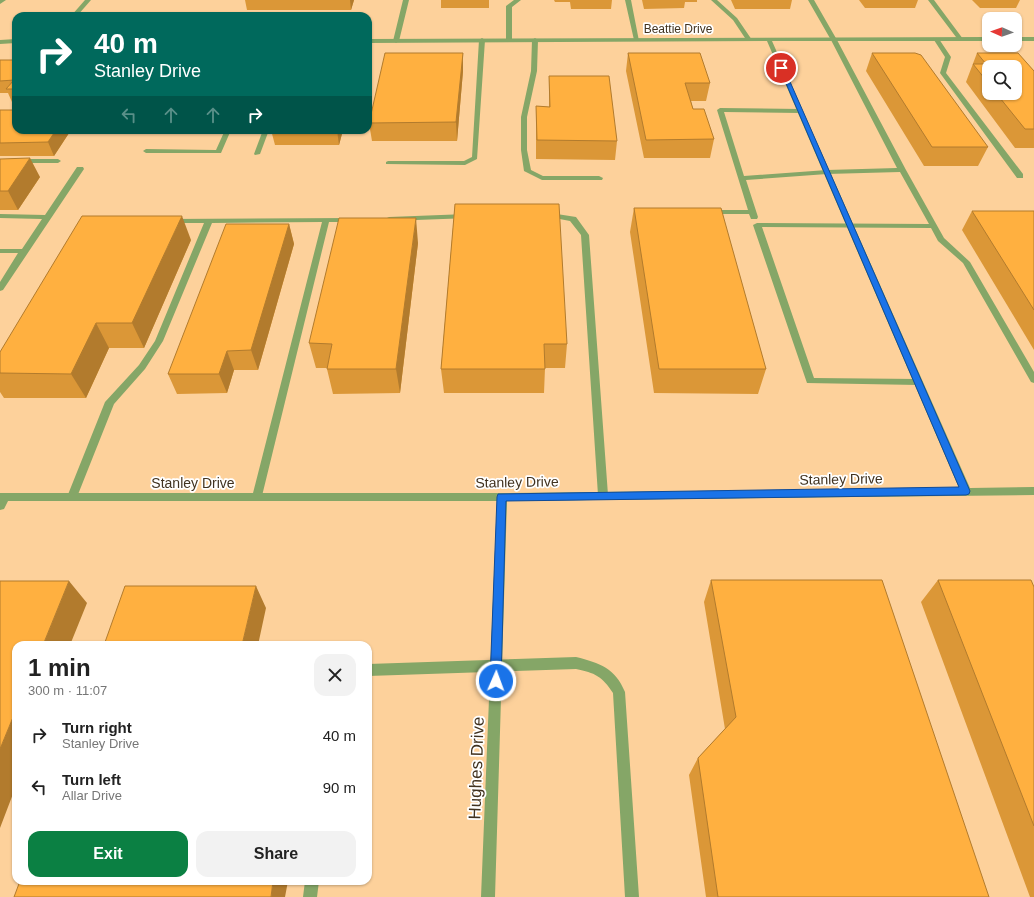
<!DOCTYPE html>
<html lang="en">
<head>
<meta charset="utf-8">
<style>
  :root { --surface:#fff; --page:#f2f2f2; --text:#222; --muted:#767676; --accent:#0b8043 }
  body { margin:0; font-family:Helvetica,sans-serif; background:var(--page); color:var(--text); height:100vh; display:flex; flex-direction:column; font-size:15px; white-space:nowrap }
  * { box-sizing:border-box; margin:0 }
  p { font-size:13px; color:var(--muted) }
  .icon { flex:none; width:22px; height:22px; fill:none; stroke:currentColor; stroke-width:2; stroke-linecap:round; stroke-linejoin:round }
  .map { position:relative; flex:1; overflow:hidden }
  .side { position:absolute; left:12px; top:641px; width:360px; height:244px; display:flex; flex-direction:column; background:var(--surface); border-radius:12px; box-shadow:0 1px 3px #0004 }
  .side>* { flex:none }
  .hud { position:absolute; left:12px; top:12px; width:360px; height:122px; border-radius:12px; box-shadow:0 1px 3px #0004; background:#00695c; color:#fff; overflow:hidden }
  .needle { width:26px; rotate:272deg }
  .controls { position:absolute; left:982px; top:12px; display:grid; gap:8px }
  .controls a { display:grid; place-items:center; width:40px; height:40px; border-radius:8px; background:var(--surface); box-shadow:0 1px 3px #0004; font-size:20px }
  .pin { position:absolute; display:grid; place-items:center; width:34px; height:34px; color:#fff; margin:-17px; border:2px solid #fff; border-radius:50%; box-shadow:0 1px 4px #0007 }
  .me { position:absolute; width:44px; margin:-22px; rotate:2deg; stroke-linejoin:round; filter:drop-shadow(0 0 3px #0008) }
  .turn { display:flex; align-items:center; gap:14px; height:84px; padding:0 16px; font-size:18px }
  .turn .icon { width:52px; height:52px; stroke-width:2.5 }
  .turn b { display:block; font-size:28px; line-height:34px }
  .lanes { display:flex; align-items:center; height:38px; padding:0 16px; background:#0003; justify-content:center; gap:20px; direction:ltr }
  .lanes .off { opacity:.35 }
  .round { display:grid; place-items:center; flex:none; width:42px; height:42px; border-radius:12px; background:var(--page) }
  .summary { display:flex; align-items:center; justify-content:space-between; height:68px; padding:0 16px }
  h1 { font-size:24px; font-weight:700; line-height:30px }
  .primary-button { display:flex; gap:8px; margin-top:auto; padding:8px 16px }
  .primary-button a { flex:1; height:46px; border-radius:12px; background:var(--accent); color:#fff; font-size:16px; font-weight:700; line-height:46px; text-align:center }
  .primary-button a+a { background:var(--page); color:var(--text) }
  ul { padding:0; list-style:none }
  li { display:flex; align-items:center; gap:12px; height:52px; padding:0 16px }
  li div { flex:1 }
  li b { display:block; font-size:15px }
  li em { font-style:normal }
  .map>svg:first-child { display:block }
</style>
</head>
<body>
<div class="map">
<svg width="1034" height="897" viewBox="0 0 1034 897">
  <rect width="100%" height="100%" fill="#fcdcb7"/>
  <path fill="#fdd19b" fill-rule="evenodd" d="M0,0H1034V897H0ZM16,16H368V130H16ZM989,19H1015V45H989ZM989,67H1015V93H989ZM16,645H368V881H16Z"/>
  <g fill="none" stroke-linecap="round" stroke-linejoin="round">
    <path fill="#85a667" fill-rule="evenodd" d="M0,0H6L0,4Z
      M85,0H91L77,16H71Z
      M403,0H409L399,41L396,43L393,41Z
      M514,0H521L512,7V40L509,42L506,40V6Z
      M625,0H631L639,41L634,40Z
      M711,0H717L737,18L752,40L751,41H747L733,20Z
      M808,0H814L837,40L906,170L944,238L970,262L1034,372V383L1031,382L963,263L938,241L931,228L762,227L814,378L918,379L923,382L918,385L807,383L753,225L757,223L929,224L900,172L827,174L746,180L758,217L757,219H751L749,214H708L704,212L708,210H748L717,110L720,108L800,109L803,111L800,113L724,112L744,176L827,170L897,168L831,40Z
      M928,0H934L963,39V41H959Z
      M482,38L485,40L477,159L465,165L386,164V162L388,161H464L472,157L479,40Z
      M535,38L538,40L537,71L527,117V150L531,170L543,176H599L603,178L602,180H542L524,171L521,150V117L531,71L532,40Z
      M935,39H939L951,57L946,73L1023,174V178H1017L940,73L945,57L934,40Z
      M225,130H231L221,153H146L143,151L146,149L216,150Z
      M263,130H269L260,154L255,155L254,154Z
      M0,159H58L61,161L58,163H0Z
      M77,167H83L84,169L3,290L0,291V282L18,253H0V249H22L42,219L0,218V214L45,215Z
      M544,212L576,217L589,235L608,495L607,498L603,499L599,498L598,495L581,235L570,221L544,216Z
      M467,214L471,216L470,218L389,221L385,219L389,217Z
      M351,218H354V222H329L261,500L257,501L253,500L252,497L322,222L212,223L163,341L145,369L114,404L77,497L76,500L72,501L68,500L67,497L105,402L139,365L155,341L204,223H168V219Z
      M5,493L9,494L10,497L4,509L0,510V496Z
      M576,657C600,663 615,668 625,692L639,897H625L613,693C602,676 595,673 576,669L368,676V664Z
      M305,881H319L317,897H303Z"/>
    <path fill="#85a667" fill-rule="evenodd" d="M989,37V41H772L970,488L1034,487V495L507,501L495,897H481L497,501H0V493H502L959,488L767,41L368,43V39Z
      M1015,37H1034V41H1015Z
      M16,39V43L0,44V40Z"/>
  </g>
  <path fill="#db9737" fill-rule="evenodd" d="M245,0H354L351,10H247Z
    M441,0H489V8H441Z
    M554,0H612L611,9H571L570,2H555Z
    M642,0H697V2H685L684,8L644,9Z
    M731,0H792L790,9H735Z
    M859,0H918L915,8H865Z
    M972,0H1020L1016,8H980Z
    M463,53V71L457,141H372L369,123Z
    M628,53L710,83L706,101H691L693,109L714,139L710,158H644L626,71Z
    M872,53L988,147L978,166H924L866,71Z
    M977,53L1034,71V148H1015L966,82ZM989,67L1015,93H989Z
    M0,60H16V102H12L8,93H0Z
    M549,76L617,141L615,160L536,159V106L549,107Z
    M0,110L16,130H71L54,156H0Z
    M271,130H343L339,145H275Z
    M0,159L40,177L18,210H0Z
    M455,204L567,344L565,368H545L544,393H444L441,369Z
    M634,208L766,369L758,394L654,393L630,232Z
    M972,211H1034V350L962,230Z
    M289,224L294,244L258,370H234L227,393L177,394L168,374Z
    M191,240L144,348H109L86,398H4L0,392V352Z
    M418,243L400,393L333,394L327,369L328,368H316L309,343Z
    M711,580L989,897H706L689,775L698,758L725,729L704,602Z
    M938,580L1034,587V897H1030L921,602Z"/>
  <path fill="#b27b2d" d="M350,0H354L351,10Z
    M463,53V71L457,141L456,122Z
    M56,130H71L54,156L48,142Z
    M337,130H343L339,145Z
    M30,158L40,177L18,210L8,191Z
    M182,216L191,240L144,348L132,323Z
    M416,218L418,243L400,393L396,369Z
    M289,224L294,244L258,370L251,350Z
    M96,323L109,348L86,398L71,374Z
    M227,351L234,370L227,393L219,374Z
    M69,581L87,603L70,645H43Z
    M256,586L266,608L258,645H242Z
    M16,710V786L0,828V749Z
    M273,881H288L285,897H271Z"/>
  <path fill="#ffb040" stroke="#b27b2d" d="M385,53H463L456,122L369,123Z
    M628,53H700L710,83H685L693,109H704L714,139L646,140Z
    M872,53H915L921,55L988,147H932Z
    M977,53H1018L1034,71V129H1025L996,93H1015V67H989V84L973,64H986Z
    M0,60H16V89H6L14,80L0,81Z
    M549,76H609L617,141L537,140L536,106L550,107Z
    M0,110H16V130H56L48,142L0,143Z
    M30,158L8,191H0V159Z
    M455,204H559L567,344H544L545,369H441Z
    M634,208H721L766,369H659Z
    M972,211H1034V310Z
    M82,216H182L132,323H96L71,374L0,373V352Z
    M339,218H416L396,369H327L332,344L309,343Z
    M226,224H289L251,350L227,351L219,374H168Z
    M711,580H882L989,897H718L698,758L736,717Z
    M938,580H1031L1034,587V826Z
    M0,581H69L43,645H16V710L0,749Z
    M125,586H256L242,645H104Z
    M20,881H273L271,897H14Z"/>
  <path fill="#1a73e8" stroke="#114b97" d="M779,67L784,68L970,491L969,494L966,495L506,501L501,681L500,685L496,686L492,685L490,681L497,497L498,494L959,487Z"/>
  <g text-anchor="middle" stroke-width="3.5" stroke-linejoin="round" paint-order="stroke">
    <g font-size="12" fill="#41321f" stroke="#fff">
      <text x="678" y="33">Beattie Drive</text>
    </g>
    <g font-size="14" fill="#41321f" stroke="#fff">
      <text transform="translate(841 479) rotate(-1)" y="5">Stanley Drive</text>
      <text transform="translate(517 482) rotate(-1)" y="5">Stanley Drive</text>
      <text x="193" y="488">Stanley Drive</text>
    </g>
    <g font-size="17" fill="#41321f" stroke="#fff">
      <text transform="translate(476 768) rotate(-88)" y="6">Hughes Drive</text>
    </g>
  </g>
</svg>
<div class="controls">
<a><svg class="needle" viewBox="-14 -14 28 28"><path d="M0-13l5 13h-10z" fill="#e53935"/><path d="M0 13l5-13h-10z" fill="#767676"/></svg></a>
<a><svg class="icon" aria-label="search" viewBox="0 0 24 24"><circle cx="10" cy="10" r="6"/><path d="M15 15l6 6"/></svg></a>
</div>
<div class="pin" style="left:781px;top:68px;background:#d93025"><svg class="icon" aria-label="arrive" viewBox="0 0 24 24"><path d="M6 21V4h12l-3 4 3 4H6"/></svg></div>
<svg class="me" style="left:496px;top:681px" viewBox="-20 -20 40 40"><circle r="17" fill="#1a73e8" stroke="#fff" stroke-width="3"/><path d="M0-11L8 9 0 5-8 9z" fill="#fff"/></svg>
<div class="hud">
<div class="turn"><svg class="icon" aria-label="right" viewBox="0 0 24 24"><path d="M7 20v-9h11M14 6l5 5-5 5"/></svg><div><b>40 m</b>Stanley Drive</div></div>
<div class="lanes"><svg class="icon off" aria-label="left" viewBox="0 0 24 24"><path d="M17 20v-9H6M10 6l-5 5 5 5"/></svg><svg class="icon off" aria-label="ahead" viewBox="0 0 24 24"><path d="M12 20V5M6 11l6-6 6 6"/></svg><svg class="icon off" aria-label="ahead" viewBox="0 0 24 24"><path d="M12 20V5M6 11l6-6 6 6"/></svg><svg class="icon" aria-label="right" viewBox="0 0 24 24"><path d="M7 20v-9h11M14 6l5 5-5 5"/></svg></div>
</div>
<section class="side">
<div class="summary"><div><h1>1 min</h1><p>300 m · 11:07</p></div><a class="round"><svg class="icon" aria-label="close" viewBox="0 0 24 24"><path d="M6 6l12 12M18 6L6 18"/></svg></a></div>
<ul>
<li><svg class="icon" aria-label="right" viewBox="0 0 24 24"><path d="M7 20v-9h11M14 6l5 5-5 5"/></svg><div><b>Turn right</b><p>Stanley Drive</p></div><em>40 m</em></li>
<li><svg class="icon" aria-label="left" viewBox="0 0 24 24"><path d="M17 20v-9H6M10 6l-5 5 5 5"/></svg><div><b>Turn left</b><p>Allar Drive</p></div><em>90 m</em></li>
</ul>
<div class="primary-button"><a>Exit</a><a>Share</a></div>
</section>
</div>
</body>
</html>
